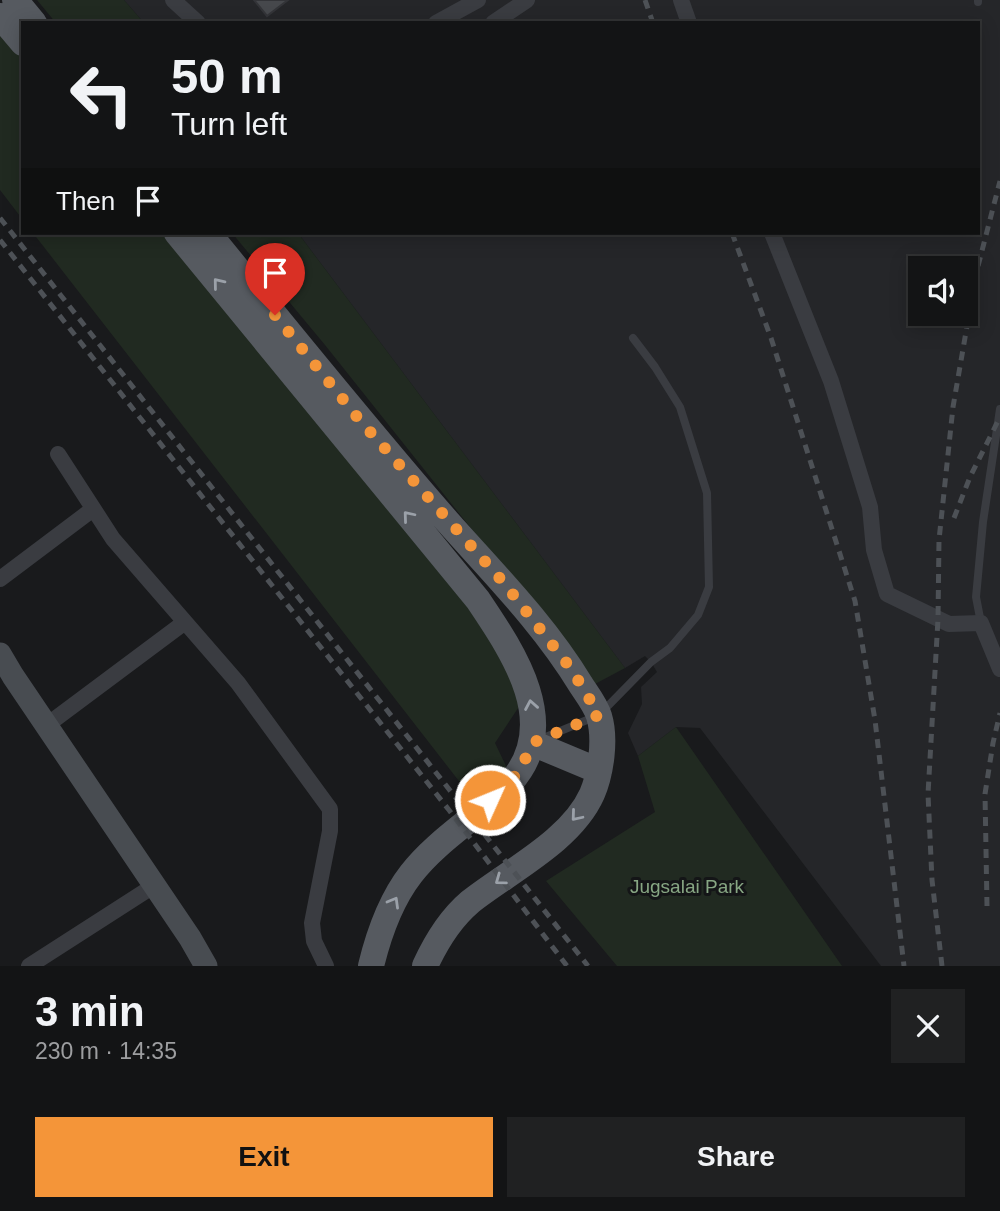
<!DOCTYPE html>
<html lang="en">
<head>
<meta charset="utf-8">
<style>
  :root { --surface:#131415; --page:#202122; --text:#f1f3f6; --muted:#9d9ea0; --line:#323334; --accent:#f49539 }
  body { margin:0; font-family:Arial,sans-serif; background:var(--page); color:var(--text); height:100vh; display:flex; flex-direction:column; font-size:26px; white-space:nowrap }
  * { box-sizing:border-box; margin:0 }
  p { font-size:23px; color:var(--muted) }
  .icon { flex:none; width:38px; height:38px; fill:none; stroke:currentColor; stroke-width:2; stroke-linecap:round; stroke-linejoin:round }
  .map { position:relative; height:966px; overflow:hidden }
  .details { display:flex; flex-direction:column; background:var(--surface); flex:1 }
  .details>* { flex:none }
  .hud { position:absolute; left:21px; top:21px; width:959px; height:214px; border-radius:0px; box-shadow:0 4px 18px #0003,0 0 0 2px var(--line); background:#131415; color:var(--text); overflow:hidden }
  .controls { position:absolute; left:908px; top:256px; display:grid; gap:14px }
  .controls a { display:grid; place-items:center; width:70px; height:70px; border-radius:0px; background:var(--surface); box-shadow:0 4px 18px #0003,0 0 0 2px var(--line); font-size:35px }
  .pin { position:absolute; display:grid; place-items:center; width:60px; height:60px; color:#fff; margin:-72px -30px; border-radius:50% 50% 50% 0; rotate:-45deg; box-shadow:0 0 7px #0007 }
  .pin .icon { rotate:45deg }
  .me { position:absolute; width:77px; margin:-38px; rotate:46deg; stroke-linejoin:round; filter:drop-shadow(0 0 5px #0008) }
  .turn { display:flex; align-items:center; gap:24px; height:147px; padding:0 35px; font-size:32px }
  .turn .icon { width:91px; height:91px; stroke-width:2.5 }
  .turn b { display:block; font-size:49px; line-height:60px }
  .then { display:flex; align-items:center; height:66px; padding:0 35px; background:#0003; gap:14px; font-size:26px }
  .round { display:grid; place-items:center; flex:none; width:74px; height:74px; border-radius:0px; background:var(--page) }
  .overview { display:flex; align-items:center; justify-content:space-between; height:119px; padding:0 35px }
  h1 { font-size:42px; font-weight:700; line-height:52px }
  .cta { display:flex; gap:14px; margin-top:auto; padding:14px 35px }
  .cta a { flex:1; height:80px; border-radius:0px; background:var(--accent); color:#111; font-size:28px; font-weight:700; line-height:80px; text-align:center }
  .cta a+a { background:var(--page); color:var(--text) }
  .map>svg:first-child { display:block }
</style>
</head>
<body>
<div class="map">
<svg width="1000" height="966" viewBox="0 0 1000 966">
  <rect width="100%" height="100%" fill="#191a1c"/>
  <path fill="#252629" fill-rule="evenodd" d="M124,0H1000V966H881L700,728L676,727L638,756L628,733L642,704L641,687L657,672L651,662L645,656L625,668L298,233H978V23H144ZM920,268H966V313H920Z"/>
  <path fill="#212a21" d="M37,0H124L144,23H56Z
    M0,31L23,59V220L0,190Z
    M33,233H165L483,622L526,696L495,743L507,768L469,794Z
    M232,233H298L625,668L595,684L325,345Z
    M676,727L842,966H617L546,881L655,812L638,756Z"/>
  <path fill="#46484c" stroke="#333438" stroke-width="2" d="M254,0H288L267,16Z"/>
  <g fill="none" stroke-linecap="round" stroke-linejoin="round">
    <path stroke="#3a3c41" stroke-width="8" d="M978,0V2
      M981,623L976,597L983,522L1000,409
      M541,739L599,715L651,662L670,648L698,615L709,587L707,493L680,407L655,367L633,338"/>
    <path stroke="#3a3c41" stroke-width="16" d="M173,0L198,23
      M681,0L689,23
      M436,23L478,0
      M493,23L527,0
      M772,233L831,381L870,507L874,550L887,594L949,624L981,623L1000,669
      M58,454L113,539L238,683L330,809V831L312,923L314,941L326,966
      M0,579L93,509
      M47,725L185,622
      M29,966L155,885"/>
    <path stroke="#484c51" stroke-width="23" d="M0,654L13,676L190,938L206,966"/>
    <path stroke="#565a60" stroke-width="26" d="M15,0L34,23
      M0,16L23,43
      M177,233L478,600C513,652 563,725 510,783C480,816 439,838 411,874C390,901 379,933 371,966
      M208,233C287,330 365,427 447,521C494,574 544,624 581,685C587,694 596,706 599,716C606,739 601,773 592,794C571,841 509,871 470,902C450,919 436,942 425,966
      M532,743L599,771"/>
    <path stroke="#4d5156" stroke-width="5" stroke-dasharray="9 7" stroke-linecap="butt" d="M645,0L653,23
      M0,218L588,966
      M732,233L771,338L855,601L875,720L904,966
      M0,240L449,810L567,966
      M954,518L970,477L1000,417
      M987,906L985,794L993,743L1000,713
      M942,966L932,880L928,794L938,619L939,540L953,407L976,274L1000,181"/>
  </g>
  <defs><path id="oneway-chevron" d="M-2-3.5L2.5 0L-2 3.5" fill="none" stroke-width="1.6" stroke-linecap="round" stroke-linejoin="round" transform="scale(1.75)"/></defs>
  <g stroke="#9ba1a9">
    <use href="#oneway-chevron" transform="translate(218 283) rotate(-129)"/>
    <use href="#oneway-chevron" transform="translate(408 516) rotate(-130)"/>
    <use href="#oneway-chevron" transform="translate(531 705) rotate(-100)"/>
    <use href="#oneway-chevron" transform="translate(576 816) rotate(130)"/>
    <use href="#oneway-chevron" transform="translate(500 880) rotate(144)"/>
    <use href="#oneway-chevron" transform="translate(394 902) rotate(-60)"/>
  </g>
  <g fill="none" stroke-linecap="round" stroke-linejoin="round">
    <path stroke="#f49539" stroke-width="12" stroke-dasharray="0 21.6" d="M275,315L358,418L504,583L572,670L599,715L532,743C522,770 512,782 490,800"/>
  </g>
  <g text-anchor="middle" stroke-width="6" stroke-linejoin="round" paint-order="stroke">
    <g font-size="19" fill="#87a683" stroke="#141517">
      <text x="687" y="893">Jugsalai Park</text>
    </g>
  </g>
</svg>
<div class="controls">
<a><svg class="icon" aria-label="sound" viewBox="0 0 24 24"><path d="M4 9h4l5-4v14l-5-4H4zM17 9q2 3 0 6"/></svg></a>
</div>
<div class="pin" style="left:275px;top:315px;background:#d93025"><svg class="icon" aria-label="arrive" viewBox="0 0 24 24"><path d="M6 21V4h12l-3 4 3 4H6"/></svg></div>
<svg class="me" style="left:490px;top:800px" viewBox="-20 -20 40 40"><circle r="17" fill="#f49539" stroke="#fff" stroke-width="3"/><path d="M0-11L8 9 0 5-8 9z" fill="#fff"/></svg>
<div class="hud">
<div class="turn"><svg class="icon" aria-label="left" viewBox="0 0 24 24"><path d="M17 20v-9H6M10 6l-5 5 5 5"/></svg><div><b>50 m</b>Turn left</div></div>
<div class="then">Then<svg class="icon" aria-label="arrive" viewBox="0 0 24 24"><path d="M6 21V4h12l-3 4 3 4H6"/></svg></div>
</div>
</div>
<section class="details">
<div class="overview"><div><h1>3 min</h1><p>230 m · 14:35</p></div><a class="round"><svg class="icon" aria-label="close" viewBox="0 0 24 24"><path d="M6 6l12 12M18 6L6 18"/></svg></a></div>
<div class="cta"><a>Exit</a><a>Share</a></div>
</section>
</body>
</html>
